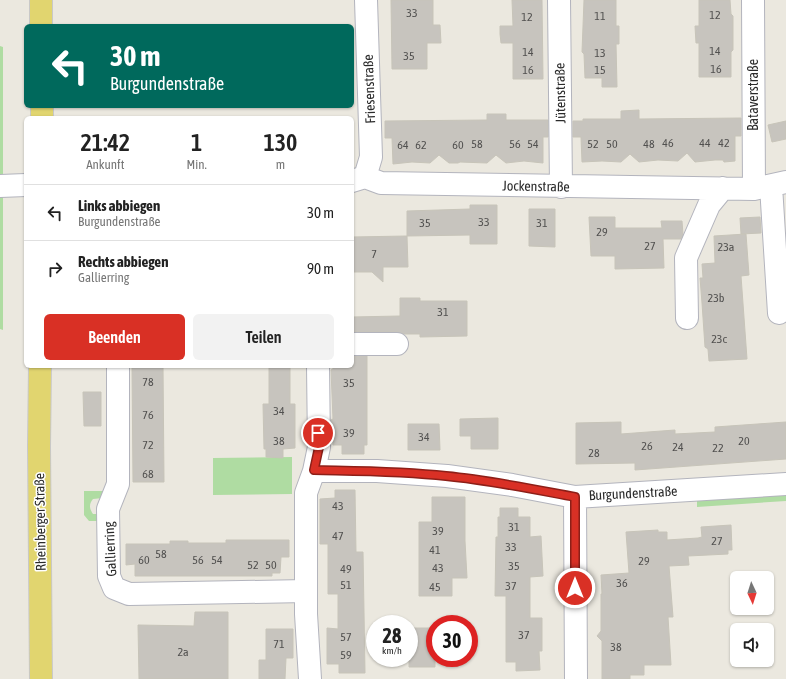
<!DOCTYPE html>
<html lang="de">
<head>
<meta charset="utf-8">
<style>
  :root { --surface:#fff; --page:#f2f2f2; --text:#222; --muted:#767676; --line:#e0e0e0; --accent:#d93025 }
  body { margin:0; font-family:"Asap Condensed",sans-serif; background:var(--page); color:var(--text); height:100vh; display:flex; flex-direction:column; font-size:15px; white-space:nowrap }
  * { box-sizing:border-box; margin:0 }
  p { font-size:13px; color:var(--muted) }
  .icon { flex:none; width:22px; height:22px; fill:none; stroke:currentColor; stroke-width:2; stroke-linecap:round; stroke-linejoin:round }
  .map { position:relative; flex:1; overflow:hidden }
  .side { position:absolute; left:24px; top:116px; width:330px; height:252px; display:flex; flex-direction:column; background:var(--surface); border-radius:6px; box-shadow:0 1px 3px #0004 }
  .side>* { flex:none }
  .guide { position:absolute; left:24px; top:24px; width:330px; height:84px; border-radius:6px; box-shadow:0 1px 3px #0004; background:#00695c; color:#fff; overflow:hidden }
  .needle { width:26px; rotate:176deg }
  .tools { position:absolute; left:730px; top:571px; display:grid; gap:8px }
  .tools a { display:grid; place-items:center; width:44px; height:44px; border-radius:6px; background:var(--surface); box-shadow:0 1px 3px #0004; font-size:20px }
  .speed { position:absolute; left:366px; top:615px; display:flex; gap:8px; font-size:20px; font-weight:700; text-align:center }
  .speed>* { display:grid; place-content:center; width:52px; height:52px; border-radius:50%; background:var(--surface); box-shadow:0 1px 3px #0004; line-height:1 }
  .speed small { font-size:10px; font-weight:400 }
  .speed .limit { border:6px solid #d22; background:#fff; color:#111 }
  .pin { position:absolute; display:grid; place-items:center; width:34px; height:34px; color:#fff; margin:-17px; border:2px solid #fff; border-radius:50%; box-shadow:0 1px 4px #0007 }
  .me { position:absolute; width:44px; margin:-22px; rotate:0deg; stroke-linejoin:round; filter:drop-shadow(0 0 3px #0008) }
  .turn { display:flex; align-items:center; gap:14px; height:84px; padding:0 20px; font-size:18px }
  .turn .icon { width:52px; height:52px; stroke-width:2.5 }
  .turn b { display:block; font-size:28px; line-height:34px }
  .eta { display:flex; justify-content:space-evenly; align-items:center; height:68px; text-align:center }
  .eta b { font-size:24px; font-weight:600; line-height:28px }
  .action { display:flex; gap:8px; margin-top:auto; padding:8px 20px }
  .action a { flex:1; height:46px; border-radius:6px; background:var(--accent); color:#fff; font-size:16px; font-weight:600; line-height:46px; text-align:center }
  .action a+a { background:var(--page); color:var(--text) }
  ul { padding:0; list-style:none }
  li { display:flex; align-items:center; gap:12px; height:56px; padding:0 20px; border-top:1px solid var(--line) }
  li div { flex:1 }
  li b { display:block; font-size:15px }
  li em { font-style:normal }
  .map>svg:first-child { display:block }
</style>
</head>
<body>
<div class="map">
<svg width="786" height="679" viewBox="0 0 786 679">
  <rect width="100%" height="100%" fill="#ebe8df"/>
  <path fill="#afdca2" d="M0,46L3,47V330L0,329Z
    M292,457V494L213,495V458Z
    M84,491H104L103,498L93,499C89,504 89,508 93,514H101V521H89L84,515Z
    M786,495V501L697,507V501Z"/>
  <path fill="#c7c4be" stroke="#c7c4b9" d="M391,0H433V25H440L441,43H427V69H392Z
    M512,0H542L543,79H513V43H501L500,34V26H513Z
    M584,0H616V26H619V44H616L617,87H602V78H585L584,54L582,52Z
    M699,0H730L731,14L733,16V50L731,52V77H699V43H696L695,26H699Z
    M639,110V119L741,118V136H735V161L724,162L723,160H715L695,162L687,153L678,161L658,160L639,162L630,154L621,162L602,161L582,162L581,137H573V121H583V119H621V111Z
    M487,114H506V120H548V137H543V163L524,161L506,163L496,155L487,163L460,162L458,163H449L439,155L430,163L412,162L393,164L392,138H385V121L487,120Z
    M786,121V139L772,142L768,125Z
    M470,205H497V244H470V235L407,236V211L470,209Z
    M529,209H555V247L529,246Z
    M589,217H615V228H662L661,221H682L683,235L681,239H663L664,268L615,269V256H591Z
    M760,217L761,233L741,234L740,218Z
    M746,234L749,275L741,276L747,359L709,361L708,349L705,347L702,303L700,278H703L702,264L715,263L714,236Z
    M407,236L408,267H383V282L372,272H352V237Z
    M400,298H420V301H467V336L420,337V334H404L397,332H352V317L400,316Z
    M352,356H367V445H364V454H342V445H333V438H332L331,420L333,419L331,370L333,369V366H352Z
    M132,366H163L164,482H133Z
    M269,366H290V404H295V448L283,449V458L266,457V449H264L263,404H269Z
    M83,392H101V426H84Z
    M498,418V449H471V436H460V419Z
    M621,422V434L675,430V434L715,432V427L786,422V459L635,470V463L576,464V423Z
    M408,424H439L440,450H408Z
    M335,490H355L356,552H363L365,673H339V664H327V628L338,629V594H328V544H320V499L335,498Z
    M432,497H465V541L467,578H452V596H419V522H432Z
    M500,508H518V517H530V537L541,536L543,576L530,577V618H542V651H539L540,670L516,671V662H506V596H495L496,537H498V517H500Z
    M731,525L732,550H728V554L688,556L689,565L669,566L673,617H668L671,665H644V675H630V679H602V641L597,636L601,631V594H602L601,575L629,573L626,532L658,530V532H667V540L698,538L702,537L701,527Z
    M226,540H289V557H281L280,573H272V576H135V564L126,565V544H170V541H188V543H226Z
    M195,612H228V679H139L138,625L194,626Z
    M409,628H435V667H409Z
    M266,629H293V658H286L285,679H259V660H266Z"/>
  <g fill="none" stroke-linecap="round" stroke-linejoin="round">
    <defs>
      <path id="minor" d="M559,0L561,187
        M753,0L754,189
        M365,177L371,157L366,0
        M352,181L365,177L381,183L754,189L786,182
        M0,186L26,185
        M771,186L779,313
        M687,318L686,258L709,205L723,188
        M352,344H397
        M118,366V484L108,509L109,576L114,588L129,594L306,591
        M314,471H377L447,476L512,485L575,497L786,484
        M575,497L576,679
        M310,679L306,614V493L314,471L319,447L318,366"/>
      <path id="major" d="M41,0V26
        M42,106V118
        M40,366L39,446L41,679"/>
    </defs>
    <use href="#minor" stroke="#b3b4bd" stroke-width="24"/>
    <use href="#major" stroke="#c8c8c8" stroke-width="24"/>
    <use href="#minor" stroke="#fff" stroke-width="22"/>
    <use href="#major" stroke="#e1d56f" stroke-width="22"/>
  </g>
  <g fill="none" stroke-linecap="round" stroke-linejoin="round">
    <defs>
      <path id="route" d="M318,433L319,447L314,470C358,471 402,471 446,476C489,480 532,489 575,497V588"/>
    </defs>
    <use href="#route" stroke="#8d1f18" stroke-width="10"/>
    <use href="#route" stroke="#d93025" stroke-width="7"/>
  </g>
  <g text-anchor="middle" stroke-width="3" stroke-linejoin="round" paint-order="stroke">
    <g font-size="12" fill="#525150">
      <text x="412" y="17">33</text>
      <text x="715" y="19">12</text>
      <text x="600" y="20">11</text>
      <text x="527" y="21">12</text>
      <text x="715" y="55">14</text>
      <text x="528" y="56">14</text>
      <text x="600" y="57">13</text>
      <text x="409" y="60">35</text>
      <text x="716" y="73">16</text>
      <text x="528" y="74">16</text>
      <text x="600" y="74">15</text>
      <text x="668" y="147">46</text>
      <text x="705" y="147">44</text>
      <text x="724" y="147">42</text>
      <text x="477" y="148">58</text>
      <text x="515" y="148">56</text>
      <text x="533" y="148">54</text>
      <text x="593" y="148">52</text>
      <text x="612" y="148">50</text>
      <text x="649" y="148">48</text>
      <text x="403" y="149">64</text>
      <text x="421" y="149">62</text>
      <text x="458" y="149">60</text>
      <text x="484" y="226">33</text>
      <text x="425" y="227">35</text>
      <text x="542" y="227">31</text>
      <text x="602" y="236">29</text>
      <text x="650" y="250">27</text>
      <text x="726" y="251">23a</text>
      <text x="374" y="258">7</text>
      <text x="716" y="302">23b</text>
      <text x="443" y="316">31</text>
      <text x="719" y="343">23c</text>
      <text x="148" y="386">78</text>
      <text x="349" y="387">35</text>
      <text x="279" y="415">34</text>
      <text x="148" y="419">76</text>
      <text x="349" y="437">39</text>
      <text x="424" y="441">34</text>
      <text x="279" y="445">38</text>
      <text x="744" y="445">20</text>
      <text x="148" y="449">72</text>
      <text x="647" y="450">26</text>
      <text x="678" y="451">24</text>
      <text x="718" y="452">22</text>
      <text x="594" y="457">28</text>
      <text x="148" y="478">68</text>
      <text x="338" y="510">43</text>
      <text x="514" y="531">31</text>
      <text x="438" y="535">39</text>
      <text x="338" y="540">47</text>
      <text x="717" y="545">27</text>
      <text x="511" y="551">33</text>
      <text x="435" y="554">41</text>
      <text x="161" y="558">58</text>
      <text x="144" y="564">60</text>
      <text x="198" y="564">56</text>
      <text x="217" y="564">54</text>
      <text x="644" y="565">29</text>
      <text x="253" y="569">52</text>
      <text x="271" y="569">50</text>
      <text x="514" y="570">35</text>
      <text x="438" y="572">43</text>
      <text x="346" y="573">49</text>
      <text x="622" y="587">36</text>
      <text x="346" y="589">51</text>
      <text x="511" y="590">37</text>
      <text x="435" y="591">45</text>
      <text x="524" y="639">37</text>
      <text x="346" y="641">57</text>
      <text x="279" y="648">71</text>
      <text x="616" y="651">38</text>
      <text x="183" y="656">2a</text>
      <text x="346" y="659">59</text>
    </g>
    <g font-size="14" fill="#2b2b2b" stroke="#fff">
      <text transform="translate(369 89) rotate(-92)" y="5">Friesenstraße</text>
      <text transform="translate(560 93) rotate(-91)" y="5">Jütenstraße</text>
      <text transform="translate(753 95) rotate(-90)" y="5">Bataverstraße</text>
      <text transform="translate(536 186) rotate(1)" y="5">Jockenstraße</text>
      <text transform="translate(633 493) rotate(-3)" y="5">Burgundenstraße</text>
      <text transform="translate(40 522) rotate(-91)" y="5">Rheinberger Straße</text>
      <text transform="translate(110 549) rotate(-93)" y="5">Gallierring</text>
    </g>
  </g>
</svg>
<div class="tools">
<a><svg class="needle" viewBox="-14 -14 28 28"><path d="M0-13l5 13h-10z" fill="#e53935"/><path d="M0 13l5-13h-10z" fill="#767676"/></svg></a>
<a><svg class="icon" aria-label="sound" viewBox="0 0 24 24"><path d="M4 9h4l5-4v14l-5-4H4zM17 9q2 3 0 6"/></svg></a>
</div>
<div class="speed"><div>28<small>km/h</small></div><div class="limit">30</div></div>
<div class="pin" style="left:318px;top:433px;background:#d93025"><svg class="icon" aria-label="arrive" viewBox="0 0 24 24"><path d="M6 21V4h12l-3 4 3 4H6"/></svg></div>
<svg class="me" style="left:575px;top:588px" viewBox="-20 -20 40 40"><circle r="17" fill="#d93025" stroke="#fff" stroke-width="3"/><path d="M0-11L8 9 0 5-8 9z" fill="#fff"/></svg>
<div class="guide">
<div class="turn"><svg class="icon" aria-label="left" viewBox="0 0 24 24"><path d="M17 20v-9H6M10 6l-5 5 5 5"/></svg><div><b>30 m</b>Burgundenstraße</div></div>
</div>
<section class="side">
<div class="eta">
<div><b>21:42</b><p>Ankunft</p></div>
<div><b>1</b><p>Min.</p></div>
<div><b>130</b><p>m</p></div>
</div>
<ul>
<li><svg class="icon" aria-label="left" viewBox="0 0 24 24"><path d="M17 20v-9H6M10 6l-5 5 5 5"/></svg><div><b>Links abbiegen</b><p>Burgundenstraße</p></div><em>30 m</em></li>
<li><svg class="icon" aria-label="right" viewBox="0 0 24 24"><path d="M7 20v-9h11M14 6l5 5-5 5"/></svg><div><b>Rechts abbiegen</b><p>Gallierring</p></div><em>90 m</em></li>
</ul>
<div class="action"><a>Beenden</a><a>Teilen</a></div>
</section>
</div>
</body>
</html>
